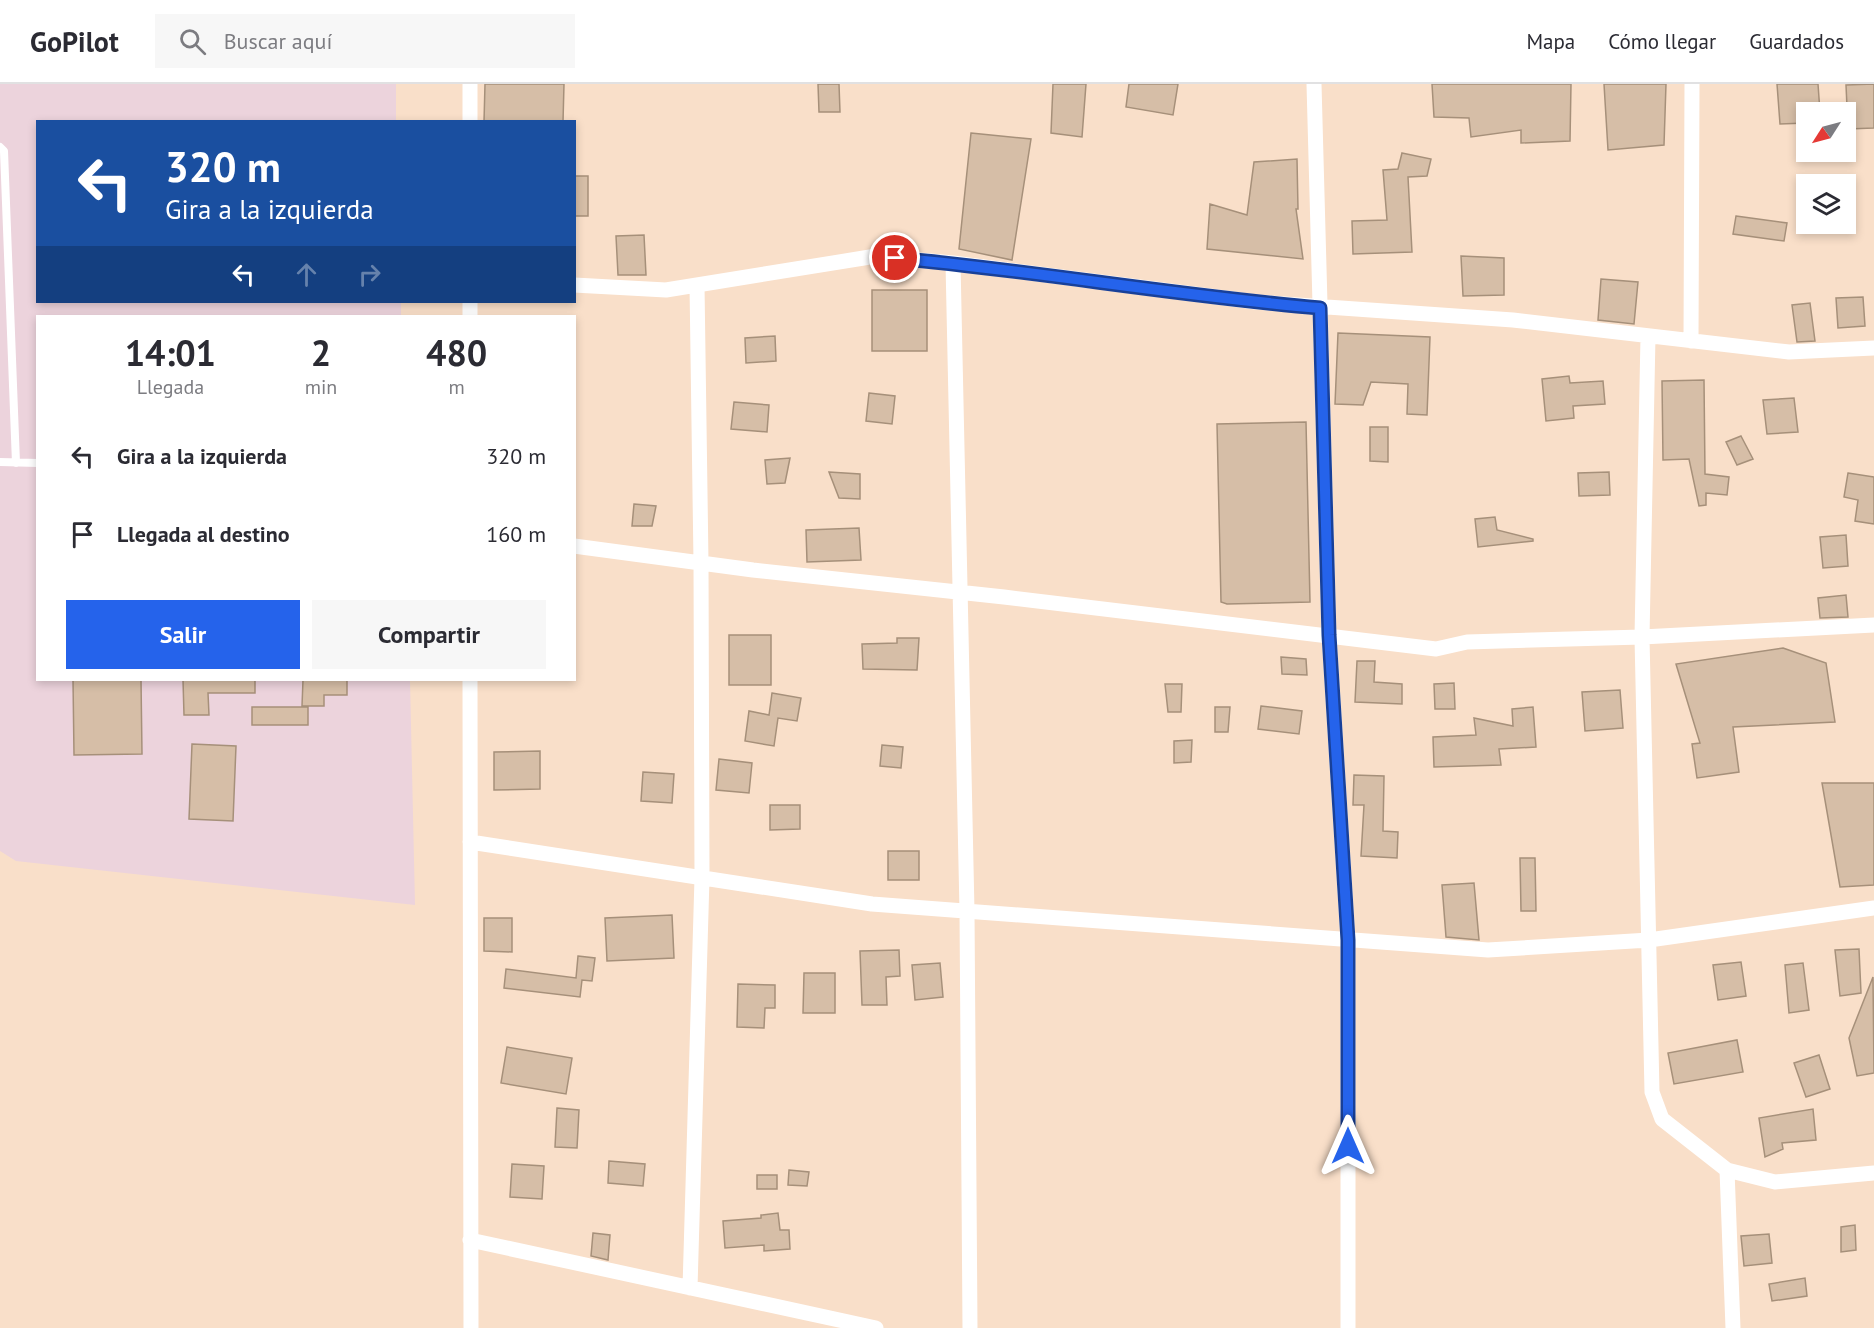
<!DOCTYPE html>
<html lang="es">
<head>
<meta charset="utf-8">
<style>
  :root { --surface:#fff; --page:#f7f7f7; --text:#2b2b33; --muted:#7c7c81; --line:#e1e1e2; --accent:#2563eb }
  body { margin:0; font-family:"PT Sans",sans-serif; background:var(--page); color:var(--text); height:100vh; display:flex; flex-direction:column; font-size:22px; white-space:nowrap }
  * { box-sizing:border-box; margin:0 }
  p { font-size:20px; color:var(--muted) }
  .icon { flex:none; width:33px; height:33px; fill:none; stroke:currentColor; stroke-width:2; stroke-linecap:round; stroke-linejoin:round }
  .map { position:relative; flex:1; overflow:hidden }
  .details { position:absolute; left:36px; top:231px; width:540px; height:366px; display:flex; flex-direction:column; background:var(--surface); border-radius:0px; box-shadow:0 3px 9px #0003 }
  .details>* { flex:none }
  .guide { position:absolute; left:36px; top:36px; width:540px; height:183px; border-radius:0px; box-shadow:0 3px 9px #0003; background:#1a4fa0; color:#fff; overflow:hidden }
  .needle { width:39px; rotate:234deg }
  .fabs { position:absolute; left:1796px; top:18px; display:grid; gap:12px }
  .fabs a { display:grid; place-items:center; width:60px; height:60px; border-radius:0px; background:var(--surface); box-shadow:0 3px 9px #0003; font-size:30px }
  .pin { position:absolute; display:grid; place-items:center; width:51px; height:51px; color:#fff; margin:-26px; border:3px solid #fff; border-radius:50%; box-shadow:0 2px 6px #0007 }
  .me { position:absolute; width:66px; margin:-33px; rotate:0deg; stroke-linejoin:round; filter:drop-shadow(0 0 4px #0008) }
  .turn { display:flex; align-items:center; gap:21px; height:126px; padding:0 30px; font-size:27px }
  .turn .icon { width:78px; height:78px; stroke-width:2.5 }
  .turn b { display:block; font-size:42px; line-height:51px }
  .lanes { display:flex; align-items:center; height:57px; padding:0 30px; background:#0003; justify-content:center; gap:30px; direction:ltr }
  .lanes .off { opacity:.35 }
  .eta { display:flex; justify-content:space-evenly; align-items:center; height:102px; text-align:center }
  .eta b { font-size:36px; font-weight:800; line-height:42px }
  .action { display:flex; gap:12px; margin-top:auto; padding:12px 30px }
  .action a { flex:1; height:69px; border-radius:0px; background:var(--accent); color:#fff; font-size:24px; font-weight:800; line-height:69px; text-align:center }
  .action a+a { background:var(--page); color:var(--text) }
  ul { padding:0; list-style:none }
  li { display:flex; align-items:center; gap:18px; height:78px; padding:0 30px }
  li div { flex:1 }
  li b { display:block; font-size:22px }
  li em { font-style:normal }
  header { display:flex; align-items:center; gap:36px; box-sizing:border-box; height:84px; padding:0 30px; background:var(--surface); border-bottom:2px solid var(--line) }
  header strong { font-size:28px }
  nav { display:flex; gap:33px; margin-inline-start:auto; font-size:21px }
  .search { width:420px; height:54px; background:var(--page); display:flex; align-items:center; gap:15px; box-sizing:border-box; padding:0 21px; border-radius:0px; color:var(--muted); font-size:22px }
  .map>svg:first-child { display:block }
</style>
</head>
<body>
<header>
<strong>GoPilot</strong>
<div class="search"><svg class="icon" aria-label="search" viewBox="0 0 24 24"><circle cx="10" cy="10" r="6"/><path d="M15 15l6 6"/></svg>Buscar aquí</div>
<nav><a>Mapa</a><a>Cómo llegar</a><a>Guardados</a></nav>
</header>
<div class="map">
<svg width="1874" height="1244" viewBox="0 0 1874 1244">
  <rect width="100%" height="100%" fill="#f9dfc9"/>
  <path fill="#ecd3dc" d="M0,0H396V37L38,38V218H401V232H38V596H410L415,821L16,777L0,767Z"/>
  <path fill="#d6bea7" stroke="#a6907a" stroke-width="1.5" d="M485,0H564L563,38H484Z
    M818,0H839L840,28H819Z
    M1053,0H1086L1082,53L1051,49Z
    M1129,0H1178L1173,31L1126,23Z
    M1432,0H1571L1570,57L1521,59V46L1471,53L1469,34L1434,33Z
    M1604,0H1666L1664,61L1608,66Z
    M1777,0H1818L1820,28H1806V39L1780,40Z
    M1874,0V44L1848,45L1846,1Z
    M971,49L1031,55L1012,176L959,165Z
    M1402,69L1431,75L1427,92L1408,93L1412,168L1353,170L1352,137L1387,136L1383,86L1398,85Z
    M1297,75L1298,125H1296L1303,175L1207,165L1210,120L1247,131L1254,78Z
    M574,92H588V132H574Z
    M1736,132L1787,139L1784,157L1733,150Z
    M644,151L646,191H618L616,152Z
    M1461,172L1504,174V211L1463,212Z
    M1601,195L1638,198L1634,240L1598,236Z
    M872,206H927V267H872Z
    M1863,213L1865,242L1838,244L1836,214Z
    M1810,219L1815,257L1797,258L1792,221Z
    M1338,249L1430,253L1427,331L1407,330L1408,300L1371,298L1363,321L1335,320Z
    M775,252L776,277L746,279L745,254Z
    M1569,292L1570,299L1603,297L1605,320L1573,322L1574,334L1546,337L1542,295Z
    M1704,296L1705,390L1729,393L1727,411L1706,409V421L1699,422L1689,375L1663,376L1662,297Z
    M869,309L895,312L892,340L866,337Z
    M1794,314L1798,348L1767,350L1763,316Z
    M734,318L769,321L767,348L731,345Z
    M1306,338L1310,518L1227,520L1221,518L1217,340Z
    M1370,343H1388V378L1370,377Z
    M1741,352L1753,375L1737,381L1726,358Z
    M790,374L785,399L767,400L765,376Z
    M829,388L860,390V415L839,414Z
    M1609,388L1610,411L1579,412L1578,389Z
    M1848,389L1874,393V440L1855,437L1858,416L1844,413Z
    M634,420L656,422L652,442H632Z
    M1495,433L1497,446L1533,455V457L1478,463L1475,435Z
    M859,444L861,476L807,478L806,446Z
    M1846,451L1848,482L1823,484L1820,453Z
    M1846,511L1848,533L1820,534L1818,514Z
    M729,551H771V601H729Z
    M897,554H919L917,586L863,585L862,560L897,559Z
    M1783,564L1826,579L1835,638L1733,643L1739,688L1697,694L1692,660L1700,659L1676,580Z
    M1281,573L1306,575L1307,591L1282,590Z
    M1357,577H1375L1374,598L1402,600V620L1355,618Z
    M73,596H141L142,670L74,671Z
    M183,596H255V609H208L209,631H184Z
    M303,596H347V611H324V622H302Z
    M1454,599L1455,625H1435L1434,600Z
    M1165,600H1182L1181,628H1168Z
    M1620,606L1623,644L1585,647L1582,608Z
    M772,609L801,614L797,637L778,634L774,662L745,657L749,627L769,631Z
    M1261,622L1302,627L1299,650L1258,645Z
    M252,623H308V641H252Z
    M1215,623H1230L1228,648H1215Z
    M1533,623L1536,663L1499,665L1501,681L1434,683L1433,653L1476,651L1474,634L1513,642L1512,625Z
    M1192,656L1191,678L1174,679V657Z
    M192,660L236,662L233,737L189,735Z
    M882,661L903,663L901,684L880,682Z
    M540,667V705L494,706V668Z
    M719,675L752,679L749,709L716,706Z
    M643,688L674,690L672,719L641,717Z
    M1354,691L1384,692L1383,747L1398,748L1397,774L1361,772L1364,721H1353Z
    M1822,699H1874V801L1840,803Z
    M770,721H800V745L770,746Z
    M888,767H919V796H888Z
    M1520,774H1535L1536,827H1521Z
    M1474,799L1479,856L1446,853L1442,801Z
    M672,831L674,874L607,877L605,834Z
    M484,834H512V868L484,867Z
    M1859,865L1861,909L1840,912L1835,866Z
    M899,866L900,892L886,893L887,921H862L860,867Z
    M578,872L595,874L592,897L582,896L580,913L504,904L506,885L576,894Z
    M1741,878L1746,912L1718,916L1713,881Z
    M940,879L943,913L915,916L912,881Z
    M1803,879L1809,926L1789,929L1785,881Z
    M804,889H835V929H803Z
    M1873,893L1874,989L1857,992L1849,954Z
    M738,900L775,901V924H765L764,944L737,943Z
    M1737,956L1743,988L1674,1000L1668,969Z
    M507,963L572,974L566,1010L501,999Z
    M1819,971L1830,1005L1806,1013L1794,979Z
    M557,1024L579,1026L577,1064L555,1063Z
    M1813,1025L1816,1056L1782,1059L1783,1065L1765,1073L1759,1034Z
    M609,1077L645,1080L643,1102L608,1099Z
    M512,1080L544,1082L542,1115L510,1113Z
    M789,1086L809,1088L807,1102L788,1101Z
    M757,1091H777V1105H757Z
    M778,1129L780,1146H789L790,1165L764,1167V1161L725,1164L723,1137L761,1134V1131Z
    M1855,1141L1856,1166L1841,1168V1143Z
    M593,1149L610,1151L608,1176L591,1172Z
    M1769,1150L1772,1179L1744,1182L1741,1152Z
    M1805,1194L1807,1212L1772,1217L1769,1200Z"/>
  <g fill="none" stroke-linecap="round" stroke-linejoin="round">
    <path stroke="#fff" stroke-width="8" d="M0,63L4,67L16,379
      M0,378L38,379"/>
    <path stroke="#fff" stroke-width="15" d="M470,0V38
      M1314,0L1329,551L1348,856V1244
      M953,179L967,827L970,1244
      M574,201L666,206L876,172L953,179L1256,218L1513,236L1789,268L1874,264
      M470,218V232
      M1648,252L1642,553L1652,1008L1662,1035L1727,1086L1775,1098L1874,1089
      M1691,257L1692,0
      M574,462L753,486L1004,513L1436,565L1467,558L1642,553L1874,541
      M470,596L471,1244
      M470,758L872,820L1488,866L1649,856L1874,824
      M1727,1086L1733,1244
      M470,1156L876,1244
      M690,1204L702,794L701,478L697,201"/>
  </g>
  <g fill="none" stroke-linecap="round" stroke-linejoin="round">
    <defs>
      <path id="route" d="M895,174C1037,187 1178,212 1320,224L1329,551L1348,856V1062"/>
    </defs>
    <use href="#route" stroke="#184099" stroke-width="15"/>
    <use href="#route" stroke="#2563eb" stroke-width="10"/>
  </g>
</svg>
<div class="fabs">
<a><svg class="needle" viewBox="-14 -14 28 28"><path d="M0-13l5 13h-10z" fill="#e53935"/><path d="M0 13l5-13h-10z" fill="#7c7c81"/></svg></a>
<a><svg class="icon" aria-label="layers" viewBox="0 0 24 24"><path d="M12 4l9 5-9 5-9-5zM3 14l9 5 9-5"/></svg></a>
</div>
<div class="pin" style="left:895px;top:174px;background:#d93025"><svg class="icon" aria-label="arrive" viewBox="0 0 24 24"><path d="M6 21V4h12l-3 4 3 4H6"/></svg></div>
<svg class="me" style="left:1348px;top:1062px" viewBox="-20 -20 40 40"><path d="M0-17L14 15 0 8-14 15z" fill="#2563eb" stroke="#fff" stroke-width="4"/></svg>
<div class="guide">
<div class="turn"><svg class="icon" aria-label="left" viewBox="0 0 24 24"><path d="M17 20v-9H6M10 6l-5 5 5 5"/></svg><div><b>320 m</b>Gira a la izquierda</div></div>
<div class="lanes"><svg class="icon" aria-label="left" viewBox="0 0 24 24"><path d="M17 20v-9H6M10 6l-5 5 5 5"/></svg><svg class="icon off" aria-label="ahead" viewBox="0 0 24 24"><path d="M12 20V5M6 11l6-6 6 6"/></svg><svg class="icon off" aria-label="right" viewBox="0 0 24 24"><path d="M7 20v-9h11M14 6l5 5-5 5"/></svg></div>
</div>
<section class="details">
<div class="eta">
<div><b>14:01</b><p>Llegada</p></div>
<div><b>2</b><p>min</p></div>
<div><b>480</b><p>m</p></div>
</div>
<ul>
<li><svg class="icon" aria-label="left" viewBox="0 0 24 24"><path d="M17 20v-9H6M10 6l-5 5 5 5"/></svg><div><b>Gira a la izquierda</b></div><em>320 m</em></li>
<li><svg class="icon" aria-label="arrive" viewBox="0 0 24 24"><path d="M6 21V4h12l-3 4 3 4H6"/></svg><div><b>Llegada al destino</b></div><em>160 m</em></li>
</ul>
<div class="action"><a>Salir</a><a>Compartir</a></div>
</section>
</div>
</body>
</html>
